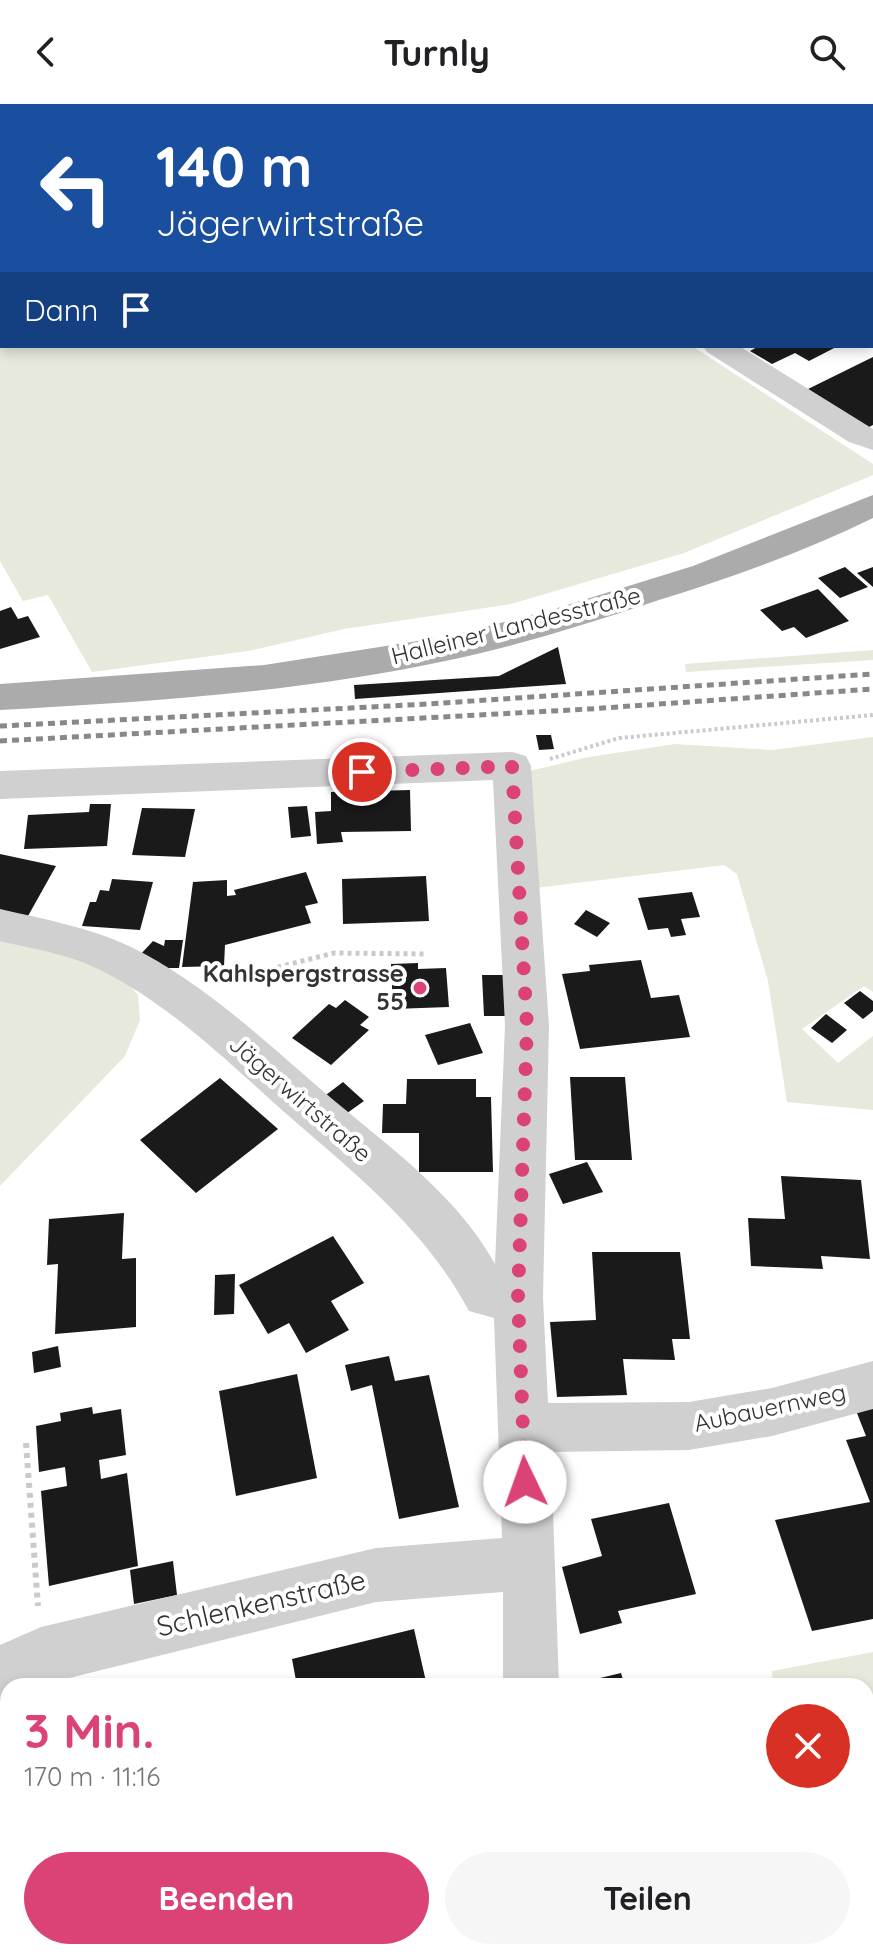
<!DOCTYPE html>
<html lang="de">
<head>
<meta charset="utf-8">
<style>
  :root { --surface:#fff; --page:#f6f6f6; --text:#202124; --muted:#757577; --accent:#db4377 }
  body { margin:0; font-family:Quicksand,sans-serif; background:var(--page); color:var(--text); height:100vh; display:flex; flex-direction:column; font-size:30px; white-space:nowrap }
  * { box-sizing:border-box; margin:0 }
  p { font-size:26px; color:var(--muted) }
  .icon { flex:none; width:44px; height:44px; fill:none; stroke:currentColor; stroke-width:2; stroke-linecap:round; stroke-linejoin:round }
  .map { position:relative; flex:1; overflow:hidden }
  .details { position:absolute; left:0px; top:1574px; width:874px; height:282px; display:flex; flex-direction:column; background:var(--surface); border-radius:24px 24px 0 0; box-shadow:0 4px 12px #0003 }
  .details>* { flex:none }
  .banner { position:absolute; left:0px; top:0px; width:874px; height:244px; box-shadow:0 4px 12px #0003; background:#1a4fa0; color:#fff; overflow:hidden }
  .pin { position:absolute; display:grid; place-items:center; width:68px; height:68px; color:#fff; margin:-34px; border:4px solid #fff; border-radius:50%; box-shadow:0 2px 8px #0007 }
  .me { position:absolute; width:88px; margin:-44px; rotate:357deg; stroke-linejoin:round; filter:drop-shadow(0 0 6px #0008) }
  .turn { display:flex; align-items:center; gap:28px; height:168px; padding:0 24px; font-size:36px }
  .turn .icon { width:104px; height:104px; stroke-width:2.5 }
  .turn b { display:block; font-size:56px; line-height:68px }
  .then { display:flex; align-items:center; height:76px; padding:0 24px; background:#0003; gap:16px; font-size:30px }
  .round { display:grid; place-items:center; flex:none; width:84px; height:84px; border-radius:42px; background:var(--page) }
  .summary { display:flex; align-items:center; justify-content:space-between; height:136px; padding:0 24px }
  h1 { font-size:48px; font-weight:800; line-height:60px; color:var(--accent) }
  .button { display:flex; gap:16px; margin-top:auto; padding:16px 24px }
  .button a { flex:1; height:92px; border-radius:48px; background:var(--accent); color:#fff; font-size:32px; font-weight:800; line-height:92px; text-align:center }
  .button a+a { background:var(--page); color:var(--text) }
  header { display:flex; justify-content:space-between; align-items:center; height:104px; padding:0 24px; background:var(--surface); font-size:36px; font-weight:800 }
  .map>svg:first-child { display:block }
</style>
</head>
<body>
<header><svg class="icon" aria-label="back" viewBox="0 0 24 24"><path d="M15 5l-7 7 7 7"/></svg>Turnly<svg class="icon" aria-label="search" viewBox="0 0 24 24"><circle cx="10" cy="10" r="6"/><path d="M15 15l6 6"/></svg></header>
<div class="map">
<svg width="873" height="1855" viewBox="0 0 873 1855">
  <rect width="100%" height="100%" fill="#fff"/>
  <path fill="#e6e9dc" d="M0,0H768L2,2V242H692L873,360V371L684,449L511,500L344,525L248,547L92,568L48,491L23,497L0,457Z
    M873,546V556L686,568L685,560Z
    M873,633V888L864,882L802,925L838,959L873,932V1006L787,998L768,877L737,770L724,761L535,784L525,668L589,653L675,640L772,646Z
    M0,832L87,854L121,872L138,891L140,916L125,952L0,1082Z
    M873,1548V1855H795L794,1848H866V1582H773L772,1567Z"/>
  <path fill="#1a1a1a" d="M759,242H838L809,257L795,249L772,260L750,247Z
    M873,253V321L867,324L806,286Z
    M845,463L868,483L840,494L818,474Z
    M873,463V483L857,469Z
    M818,485L849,517L806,534L794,523L782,527L760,506Z
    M11,503L18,515L28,512L40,533L0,545V507Z
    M558,543L566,580L355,595L354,581L499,572Z
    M536,631H551L554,645L539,646Z
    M410,686L411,727L341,728L343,738L317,740L315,708L331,707V688Z
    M90,700H111L107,742L24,745L28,711L89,708Z
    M307,702L311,732L291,734L288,703Z
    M142,704L195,705L185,753L132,751Z
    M0,750L56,762L28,812L0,806Z
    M306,768L318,799L305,802L311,819L225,841L224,862L182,863L193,778L227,776V792L236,791L234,786Z
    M426,772L429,817L343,820L342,775Z
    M112,775L153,778L140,826L82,822L90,798H96L100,786L109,787Z
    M692,788L700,813L681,815L686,831L671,833L668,824L648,826L638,794Z
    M586,806L610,819L597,833L574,820Z
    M165,836H183L179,864H162L139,852L153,837L164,842Z
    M641,856L651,894L679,891L690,933L580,945L562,870L590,867L589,861Z
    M418,859V865L446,864L449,903L393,905L391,860Z
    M482,871H509L511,912H484Z
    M860,887L873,897V907L863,915L844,899Z
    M345,896L369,913L360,921L369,926L331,961L292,934L329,900L336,904Z
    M826,910L847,926L832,939L811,924Z
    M470,919L483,949L438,961L425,931Z
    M570,973H625L632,1056H575Z
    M220,974L278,1025L196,1089L140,1036Z
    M407,975H476V993H491L493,1068H419V1029H382L383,1000H406Z
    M343,978L364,997L343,1012L322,994Z
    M587,1058L603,1088L563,1100L549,1070Z
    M781,1072L861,1076L870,1155L821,1152L823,1165L751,1162L748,1114L785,1115Z
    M124,1109L122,1155L136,1154V1223L55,1230L58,1160L47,1161L49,1115Z
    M333,1132L364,1179L331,1197L349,1226L306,1249L289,1219L268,1230L239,1181Z
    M592,1148H680L690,1235H672L675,1256L623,1255L627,1291L557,1293L550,1218L596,1216Z
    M235,1170L234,1210L214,1211L215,1171Z
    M58,1242L61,1263L34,1269L32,1248Z
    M389,1252L395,1277L429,1271L459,1403L399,1415L372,1281L351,1287L345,1261Z
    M297,1270L317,1374L236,1392L219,1287Z
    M873,1290V1515L812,1527L775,1416L870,1398L846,1336L866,1332L851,1294Z
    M92,1303L93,1310L121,1305L126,1351L99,1356L101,1375L127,1369L138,1462L49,1482L41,1387L67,1382L65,1363L39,1368L36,1322L61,1317L60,1309Z
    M669,1399L696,1490L618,1507L622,1519L580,1530L562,1463L602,1452L591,1415Z
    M173,1457L177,1491L134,1500L130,1466Z
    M414,1525L427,1582H297L292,1555Z
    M621,1569L625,1582H597L596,1575Z
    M332,1848H429L431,1855H333Z
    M609,1848H709L711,1855H610Z"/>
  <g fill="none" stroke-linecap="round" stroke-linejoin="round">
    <path stroke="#cacaca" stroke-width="4" stroke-dasharray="3 3" stroke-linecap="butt" d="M550,655L619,634L873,611"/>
    <path stroke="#cacaca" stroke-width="5" stroke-dasharray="4 4" stroke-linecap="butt" d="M223,877L334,849L427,850"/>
    <path stroke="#cacaca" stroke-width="6" stroke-dasharray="5 5" stroke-linecap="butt" d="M26,1339L38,1502"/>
    <path fill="#d0d0d0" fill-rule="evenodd" d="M872,84H873V100H872Z
      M703,242H739L873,325V346L849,338L707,248Z
      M512,648L526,652L531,662L549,922L543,1193L548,1299L689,1298L772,1284L873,1257V1305L772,1332L689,1346L551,1348L559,1582H503V1488L376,1498L37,1582H8V1595L0,1598V1541L41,1523L376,1444L502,1434L494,1214L469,1207C424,1123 353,1068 283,1007C226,956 169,900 100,866C69,850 34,845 0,837V805C43,815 88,823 129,842C202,877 263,936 324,988C385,1040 455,1088 495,1160L505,922L493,676L0,695V667Z
      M502,1848H564V1855H502Z"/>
    <path fill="#ababab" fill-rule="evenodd" d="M873,391V414C804,448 732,473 659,496C590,519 521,541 450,556C302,588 150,598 0,606V580L264,561L450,532L551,506L693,462Z"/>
    <path stroke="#888" stroke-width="5" stroke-dasharray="7 5" stroke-linecap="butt" d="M0,622L428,600L873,570
      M0,637L589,605L873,585"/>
  </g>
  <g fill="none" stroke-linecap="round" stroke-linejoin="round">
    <path stroke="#db4377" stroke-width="14" stroke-dasharray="0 25.2" d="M362,668L512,662L527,922L518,1193L525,1378"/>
  </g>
  <circle fill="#db4377" stroke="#fff" stroke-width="3" cx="420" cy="884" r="8"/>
  <g text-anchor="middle" stroke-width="8" stroke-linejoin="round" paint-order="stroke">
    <g font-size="24" fill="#333" stroke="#fff">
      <text transform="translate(516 522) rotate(-14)" y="8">Halleiner Landesstraße</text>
      <text transform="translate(300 995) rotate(41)" y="8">Jägerwirtstraße</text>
      <text transform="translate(770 1304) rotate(-12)" y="8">Aubauernweg</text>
    </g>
    <g font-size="24" font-weight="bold" fill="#333" stroke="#fff" text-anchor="end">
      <text x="404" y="878">Kahlspergstrasse<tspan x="404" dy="28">55</tspan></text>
    </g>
    <g font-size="28" fill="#333" stroke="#fff">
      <text transform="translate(261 1499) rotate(-13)" y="10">Schlenkenstraße</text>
    </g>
  </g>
</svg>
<div class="pin" style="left:362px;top:668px;background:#d93025"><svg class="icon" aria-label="arrive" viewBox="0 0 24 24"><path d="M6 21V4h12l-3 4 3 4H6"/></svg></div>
<svg class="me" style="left:525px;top:1378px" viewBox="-20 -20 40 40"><circle r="19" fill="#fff"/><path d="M0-13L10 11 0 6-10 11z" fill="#db4377"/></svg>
<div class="banner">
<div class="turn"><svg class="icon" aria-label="left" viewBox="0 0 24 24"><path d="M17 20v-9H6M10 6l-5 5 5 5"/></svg><div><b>140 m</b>Jägerwirtstraße</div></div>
<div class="then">Dann<svg class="icon" aria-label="arrive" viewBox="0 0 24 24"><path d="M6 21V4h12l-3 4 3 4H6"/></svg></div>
</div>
<section class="details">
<div class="summary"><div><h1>3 Min.</h1><p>170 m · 11:16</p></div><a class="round" style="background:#d93025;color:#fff"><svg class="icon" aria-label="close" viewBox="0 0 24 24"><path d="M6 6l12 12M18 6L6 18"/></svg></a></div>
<div class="button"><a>Beenden</a><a>Teilen</a></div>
</section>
</div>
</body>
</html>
